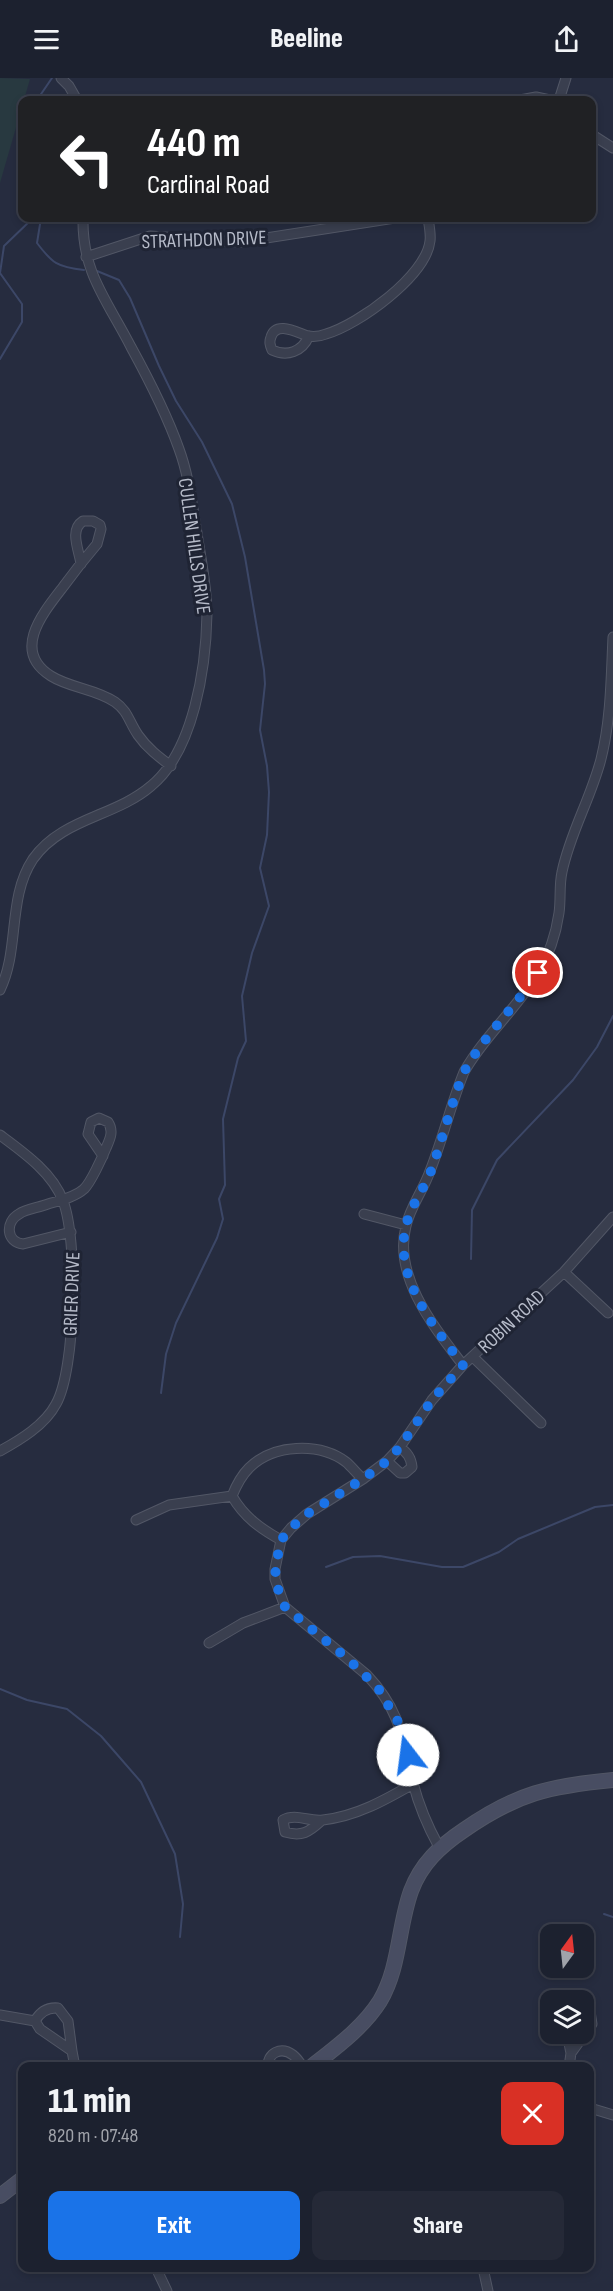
<!DOCTYPE html>
<html lang="en">
<head>
<meta charset="utf-8">
<style>
  :root { --surface:#1c212f; --page:#252937; --text:#f1f3f6; --muted:#a0a3aa; --line:#3a3e4b; --accent:#1a73e8 }
  body { margin:0; font-family:"Sofia Sans Condensed",sans-serif; background:var(--page); color:var(--text); height:100vh; display:flex; flex-direction:column; font-size:22px; white-space:nowrap }
  * { box-sizing:border-box; margin:0 }
  p { font-size:20px; color:var(--muted) }
  .icon { flex:none; width:33px; height:33px; fill:none; stroke:currentColor; stroke-width:2; stroke-linecap:round; stroke-linejoin:round }
  .map { position:relative; flex:1; overflow:hidden }
  .side { position:absolute; left:18px; top:1984px; width:576px; height:210px; display:flex; flex-direction:column; background:var(--surface); border-radius:12px; box-shadow:0 3px 9px #0003,0 0 0 2px var(--line) }
  .side>* { flex:none }
  .banner { position:absolute; left:18px; top:18px; width:578px; height:126px; border-radius:12px; box-shadow:0 3px 9px #0003,0 0 0 2px var(--line); background:#202124; color:#fff; overflow:hidden }
  .needle { width:39px; rotate:15deg }
  .fabs { position:absolute; left:540px; top:1846px; display:grid; gap:12px }
  .fabs a { display:grid; place-items:center; width:54px; height:54px; border-radius:12px; background:var(--surface); box-shadow:0 3px 9px #0003,0 0 0 2px var(--line); font-size:30px }
  .pin { position:absolute; display:grid; place-items:center; width:51px; height:51px; color:#fff; margin:-26px; border:3px solid #fff; border-radius:50%; box-shadow:0 2px 6px #0007 }
  .me { position:absolute; width:66px; margin:-33px; rotate:345deg; stroke-linejoin:round; filter:drop-shadow(0 0 4px #0008) }
  .turn { display:flex; align-items:center; gap:21px; height:126px; padding:0 30px; font-size:27px }
  .turn .icon { width:78px; height:78px; stroke-width:2.5 }
  .turn b { display:block; font-size:42px; line-height:51px }
  .round { display:grid; place-items:center; flex:none; width:63px; height:63px; border-radius:12px; background:var(--page) }
  .overview { display:flex; align-items:center; justify-content:space-between; height:102px; padding:0 30px }
  h1 { font-size:36px; font-weight:800; line-height:45px }
  .action { display:flex; gap:12px; margin-top:auto; padding:12px 30px }
  .action a { flex:1; height:69px; border-radius:12px; background:var(--accent); color:#fff; font-size:24px; font-weight:800; line-height:69px; text-align:center }
  .action a+a { background:var(--page); color:var(--text) }
  header { display:flex; justify-content:space-between; align-items:center; height:78px; padding:0 30px; background:var(--surface); font-size:27px; font-weight:800 }
  .map>svg:first-child { display:block }
</style>
</head>
<body>
<header><svg class="icon" aria-label="menu" viewBox="0 0 24 24"><path d="M4 6h16M4 12h16M4 18h16"/></svg>Beeline<svg class="icon" aria-label="share" viewBox="0 0 24 24"><path d="M12 15V3M7 8l5-5 5 5M5 13v7h14v-7"/></svg></header>
<div class="map">
<svg width="613" height="2213" viewBox="0 0 613 2213">
  <rect width="100%" height="100%" fill="#262c3f"/>
  <path fill="#283940" d="M0,0L30,1L0,105Z"/>
  <g fill="none" stroke-linecap="round" stroke-linejoin="round">
    <path stroke="#3c4767" stroke-width="2" d="M37,22L52,0
      M41,140L37,165C52,185 57,189 84,192
      M97,193L119,202L130,220L159,288L176,323L202,364L232,426L245,479L264,592L265,606L260,652L267,688L269,714L267,757L260,790L269,828L252,875L242,918L246,963L238,980L223,1041L225,1107L219,1121L223,1141L217,1160L176,1245L166,1276L161,1315
      M0,281L22,244V226L0,195L4,168L33,140
      M471,1181L472,1132L497,1082L573,1002L597,969L613,938
      M326,1489L353,1479L380,1478L442,1489H463L499,1474L518,1461L595,1429L613,1427
      M0,1611L27,1622L67,1631L101,1658L141,1704L175,1776L183,1826L180,1859
      M604,1836L613,1839"/>
    <defs>
      <path id="street" d="M61,0L69,8L77,22
        M520,22L536,19L550,22
        M559,22L566,0
        M591,56L613,70
        M86,179L150,158L240,164L395,140
        M309,258C302,274 287,279 272,272C270,267 269,264 271,259C276,242 298,255 308,258C313,259 321,258 326,256C358,247 426,198 430,163C431,156 429,147 428,140
        M81,486C79,472 69,452 83,443H93L100,447L101,451L97,466C85,480 74,494 63,509C43,535 11,573 51,598C70,610 96,611 115,624C128,633 129,644 138,657C147,670 159,679 171,688
        M0,912C20,871 7,820 33,781C62,740 115,739 151,708C194,673 206,589 207,536C207,509 201,482 197,455C192,427 189,398 179,371C167,337 148,300 131,269C107,222 82,195 83,140
        M0,1057C23,1074 53,1095 63,1123C78,1161 76,1291 56,1326C45,1347 20,1362 0,1373
        M364,1136L406,1147
        M71,1154L23,1166C6,1164 5,1144 19,1136C26,1131 37,1130 45,1127C57,1123 74,1120 84,1111C91,1104 102,1080 106,1070C110,1061 114,1053 108,1044L99,1040L91,1044L88,1056L103,1078
        M564,1194L608,1235
        M473,1279L541,1345
        M463,1287C434,1249 393,1199 406,1148C410,1129 424,1111 430,1093C443,1060 451,1026 464,994C484,958 517,931 538,895C549,877 556,856 559,835C561,821 559,807 562,794C570,755 591,720 601,681C611,641 611,600 613,559
        M387,1383L400,1395H405L412,1389C411,1379 407,1375 400,1369
        M136,1442L169,1427L232,1418
        M281,1462C261,1451 244,1439 232,1418C236,1408 241,1398 249,1390C273,1366 319,1364 346,1384C352,1389 357,1396 363,1401
        M209,1565L243,1545L285,1529
        M321,1743C309,1754 302,1759 285,1754L283,1742C296,1735 309,1744 323,1742C357,1738 385,1722 413,1706
        M439,1769C428,1749 419,1728 413,1705C402,1660 401,1633 367,1597L285,1529L275,1501V1491L281,1462L291,1450L307,1436L363,1401L387,1383L400,1369L432,1322L463,1287L564,1194L613,1139
        M0,1937L35,1943L40,1951L72,1973L75,1989
        M35,1943C40,1934 47,1929 58,1930L68,1943L72,1973
        M567,1956L571,1975L569,1989
        M571,1975L592,1946L590,1933L584,1929
        M268,1989C267,1975 281,1968 293,1977C297,1980 300,1985 303,1989
        M590,2030L613,2037
        M156,2190L167,2213
        M483,2190L488,2213"/>
      <path id="secondary" d="M311,1989C335,1970 363,1950 380,1923C400,1889 398,1849 411,1813C421,1786 440,1768 464,1752C517,1715 550,1708 613,1702
        M0,2118L22,2101"/>
    </defs>
    <use href="#street" stroke="#525766" stroke-width="11"/>
    <use href="#secondary" stroke="#525766" stroke-width="16"/>
    <use href="#street" stroke="#3a3f4f" stroke-width="9"/>
    <use href="#secondary" stroke="#484d62" stroke-width="14"/>
  </g>
  <g fill="none" stroke-linecap="round" stroke-linejoin="round">
    <path stroke="#1a73e8" stroke-width="10" stroke-dasharray="0 18" d="M408,1677L401,1649L378,1610L348,1581L285,1529L278,1511L275,1491L281,1462L291,1450L307,1436L363,1401L387,1383L400,1369L432,1322L463,1287C434,1249 393,1199 406,1148C410,1129 424,1111 431,1093C443,1060 451,1026 464,994C484,958 515,929 538,895"/>
  </g>
  <g text-anchor="middle" stroke-width="6" stroke-linejoin="round" paint-order="stroke">
    <g font-size="20" fill="#b6bbc9" stroke="#1f2434">
      <text transform="translate(204 161) rotate(-2)" y="7">STRATHDON DRIVE</text>
      <text transform="translate(195 468) rotate(82)" y="7">CULLEN HILLS DRIVE</text>
      <text transform="translate(71 1216) rotate(-88)" y="7">GRIER DRIVE</text>
      <text transform="translate(511 1243) rotate(-43)" y="7">ROBIN ROAD</text>
    </g>
  </g>
</svg>
<div class="fabs">
<a><svg class="needle" viewBox="-14 -14 28 28"><path d="M0-13l5 13h-10z" fill="#e53935"/><path d="M0 13l5-13h-10z" fill="#a0a3aa"/></svg></a>
<a><svg class="icon" aria-label="layers" viewBox="0 0 24 24"><path d="M12 4l9 5-9 5-9-5zM3 14l9 5 9-5"/></svg></a>
</div>
<div class="pin" style="left:538px;top:895px;background:#d93025"><svg class="icon" aria-label="arrive" viewBox="0 0 24 24"><path d="M6 21V4h12l-3 4 3 4H6"/></svg></div>
<svg class="me" style="left:408px;top:1677px" viewBox="-20 -20 40 40"><circle r="19" fill="#fff"/><path d="M0-13L10 11 0 6-10 11z" fill="#1a73e8"/></svg>
<div class="banner">
<div class="turn"><svg class="icon" aria-label="left" viewBox="0 0 24 24"><path d="M17 20v-9H6M10 6l-5 5 5 5"/></svg><div><b>440 m</b>Cardinal Road</div></div>
</div>
<section class="side">
<div class="overview"><div><h1>11 min</h1><p>820 m · 07:48</p></div><a class="round" style="background:#d93025;color:#fff"><svg class="icon" aria-label="close" viewBox="0 0 24 24"><path d="M6 6l12 12M18 6L6 18"/></svg></a></div>
<div class="action"><a>Exit</a><a>Share</a></div>
</section>
</div>
</body>
</html>
